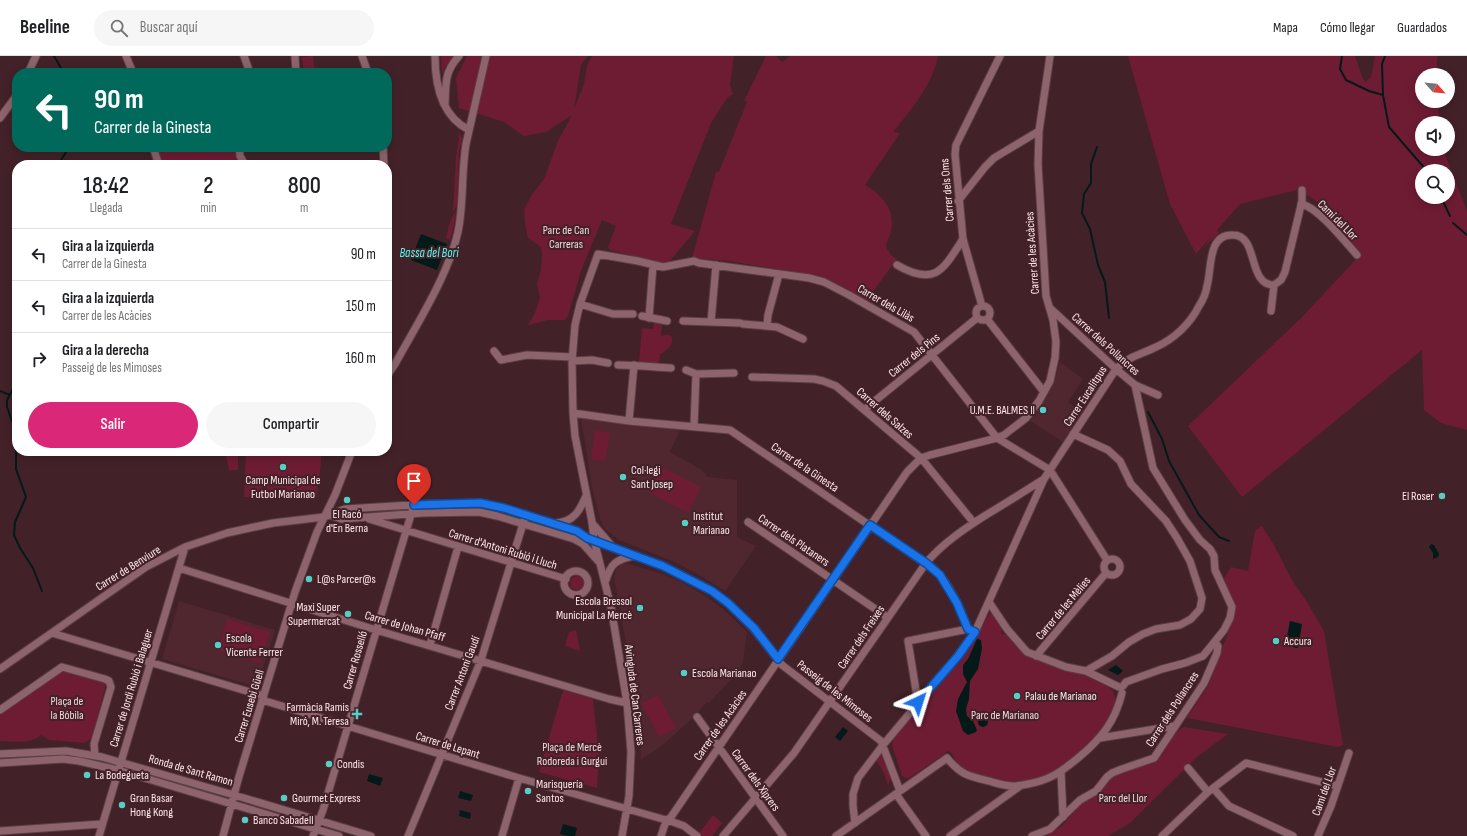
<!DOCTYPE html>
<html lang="es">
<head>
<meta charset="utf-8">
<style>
  :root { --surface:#fff; --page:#f6f6f6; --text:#202124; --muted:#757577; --line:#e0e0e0; --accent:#db2777 }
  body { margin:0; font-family:"Sofia Sans Condensed",sans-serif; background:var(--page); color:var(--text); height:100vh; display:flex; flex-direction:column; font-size:15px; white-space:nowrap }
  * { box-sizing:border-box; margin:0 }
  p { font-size:13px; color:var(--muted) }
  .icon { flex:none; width:22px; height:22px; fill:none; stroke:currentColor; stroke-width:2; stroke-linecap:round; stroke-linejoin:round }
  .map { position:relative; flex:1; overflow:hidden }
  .details { position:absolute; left:12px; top:104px; width:380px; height:296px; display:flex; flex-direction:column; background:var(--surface); border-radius:16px; box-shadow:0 2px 10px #0003 }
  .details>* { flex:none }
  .banner { position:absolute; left:12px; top:12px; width:380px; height:84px; border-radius:16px; box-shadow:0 2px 10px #0003; background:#00695c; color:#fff; overflow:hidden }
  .needle { width:26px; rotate:117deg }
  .buttons { position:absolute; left:1415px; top:12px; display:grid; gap:8px }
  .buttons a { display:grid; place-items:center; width:40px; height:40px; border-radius:50%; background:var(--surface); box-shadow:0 2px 10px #0003; font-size:20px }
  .pin { position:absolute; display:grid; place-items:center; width:34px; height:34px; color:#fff; margin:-41px -17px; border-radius:50% 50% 50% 0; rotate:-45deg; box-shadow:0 0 4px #0007 }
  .pin .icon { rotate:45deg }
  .me { position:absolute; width:44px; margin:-22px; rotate:41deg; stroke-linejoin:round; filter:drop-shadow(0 0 3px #0008) }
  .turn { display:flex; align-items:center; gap:14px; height:84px; padding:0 16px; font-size:18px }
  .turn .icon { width:52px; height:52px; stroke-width:2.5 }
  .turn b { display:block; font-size:28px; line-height:34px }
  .eta { display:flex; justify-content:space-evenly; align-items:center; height:68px; text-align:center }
  .eta b { font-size:24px; font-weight:600; line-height:28px }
  .primary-button { display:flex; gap:8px; margin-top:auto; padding:8px 16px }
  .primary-button a { flex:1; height:46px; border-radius:24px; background:var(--accent); color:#fff; font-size:16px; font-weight:600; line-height:46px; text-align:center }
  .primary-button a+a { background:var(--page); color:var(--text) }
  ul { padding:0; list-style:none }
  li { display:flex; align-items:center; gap:12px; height:52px; padding:0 16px; border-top:1px solid var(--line) }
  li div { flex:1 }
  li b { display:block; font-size:15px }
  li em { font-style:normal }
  header { display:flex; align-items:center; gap:24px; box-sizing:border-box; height:56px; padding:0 20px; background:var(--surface); border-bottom:1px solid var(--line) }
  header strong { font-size:19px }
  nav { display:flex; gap:22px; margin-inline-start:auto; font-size:14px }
  .search { width:280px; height:36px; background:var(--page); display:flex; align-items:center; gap:10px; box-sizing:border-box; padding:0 14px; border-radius:22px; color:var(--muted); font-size:15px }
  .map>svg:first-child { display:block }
</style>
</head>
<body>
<header>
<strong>Beeline</strong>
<div class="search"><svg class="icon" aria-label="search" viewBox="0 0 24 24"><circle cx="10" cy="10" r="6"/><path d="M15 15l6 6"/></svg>Buscar aquí</div>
<nav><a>Mapa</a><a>Cómo llegar</a><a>Guardados</a></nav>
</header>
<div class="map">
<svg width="1467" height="780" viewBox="0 0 1467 780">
  <rect width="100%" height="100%" fill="#432128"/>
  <path fill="#50262f" d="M1060,306L1083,323L1068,346L1083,356L1063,386L1030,365L1037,356L1048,339L1054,327Z
    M581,362L680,374L670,396L701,413L708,421L737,424V481L756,490L725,535L699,519L675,506L619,484L605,473L600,463L592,431Z
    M621,508H629L653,515L682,526L702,538L722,552L747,576L743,605L740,613L722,633L709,647L707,646L692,663L659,692L640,704L641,691L634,631L614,521L616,513Z
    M179,545L275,574L257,631L162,603Z"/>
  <path fill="#6e1c33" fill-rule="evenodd" d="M313,0L315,17H304L302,1Z
    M441,0H454L445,11L443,17H442Z
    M467,0H588L581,9L574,53L584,28L587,9L592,0H734L730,29L733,38L727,42L711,67L671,168L695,175L669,206H657L610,194L608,191L616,170L602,164L581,215L568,260L565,264H548L528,269L534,259L540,242L537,228L541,214L542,197L541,191L528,182L525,168L524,154L531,140L544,123L558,85L572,59L546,76L524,80L504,66L459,52L456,22Z
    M766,0H776L782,6L790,0H938C934,26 910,56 893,76L900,77L865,129C882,139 896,154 891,175C890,181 886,185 886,191L891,199L897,203L874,234L868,245L840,229L818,220L729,205L692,202L716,116H719L747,46L744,45Z
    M1128,0H1355L1362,20L1365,26L1371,21L1375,0H1438L1437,3V19H1422V45H1437L1440,67H1422V93H1444L1446,101L1467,155V374L1441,367L1424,354L1422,294L1242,441L1188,370L1302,261L1361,198L1320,148L1306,138L1305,132L1240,148L1217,174L1219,177L1203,192L1213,178L1196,198L1170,148ZM1422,115H1448V141H1422Z
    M458,76L461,80L462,83L459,96L457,149L453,156L456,100L459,83Z
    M157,91H236L239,109H163Z
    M456,154L454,169L450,184L446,182L450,166Z
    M654,266L662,267L661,280C679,274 673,293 660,298L659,308L639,306L642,272L653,273Z
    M595,374L610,377L605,405L591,403Z
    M225,395H238V414H229Z
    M246,395H322L319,426H318L317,441H304L303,443L244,441Z
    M661,411L701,431L688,457L648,436Z
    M1262,470L1274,489L1292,524L1307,546L1324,575L1343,689L1338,691L1187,662L1208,630L1233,564L1235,553L1223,524L1231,511L1248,515L1255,475Z
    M570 527a7 7 0 1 1 14 0a7 7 0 1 1-14 0Z
    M990,557L994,559L1002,571L1001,578H1006L1026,599L1062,614L1083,618L1106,629L1113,635L1116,645C1104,680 1083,694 1054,716L1048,720L1036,723L1010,726L967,715L961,711L955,706C954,700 954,698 948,695L908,723L902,720L892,689L894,682L962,602Z
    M227,563L270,576L260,607L218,594Z
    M576,574L580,595L565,590L569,576Z
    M65,615L106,628L92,682L85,687L49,684L41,679C29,689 15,685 0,685V659L61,616Z
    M563,634L593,643L599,701L597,732L539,716Z
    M658,639L676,672L659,681L641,647Z
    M1184,671L1228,678L1198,700L1130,767L1108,780H1043L1062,770L1081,748L1098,738L1115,719L1155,705L1162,699L1175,676Z
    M880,698L883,699L891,721L888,730L884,717L876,704Z
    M34,699C56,699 76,698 97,703L96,705L65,700L0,703V701Z
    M132,712L205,734V736L131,715Z
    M713,759L722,767L712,780H702L699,777Z"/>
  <path fill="#041a18" d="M421,178L447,188L437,214L411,204Z
    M1431,488L1434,489L1439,498L1438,501L1433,503V497L1429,491Z
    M1290,565L1302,568L1298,592L1285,590Z
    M977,583L981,584L982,592L978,613L970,625L969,643L966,653L967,660L973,665L977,674L976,676L968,679L963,675L956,655L958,643L967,626L963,618V609L968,603Z
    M1116,609L1123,615L1118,619L1108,614Z
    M978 666a5 5 0 1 1 10 0a5 5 0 1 1-10 0Z
    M843,671L848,675L840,685L835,681Z
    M369,718L383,722L380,730L367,725Z
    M460,735L473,739L471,745L458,742Z
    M460,754L471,757L470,763L459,760Z
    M563,768L577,772L575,780H568L560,778Z"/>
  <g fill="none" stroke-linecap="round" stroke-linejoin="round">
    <path stroke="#041a18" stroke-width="2" d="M54,0L64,17
      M1342,0L1340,13L1346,24L1369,35L1383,39
      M1385,0L1382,8L1383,39L1389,71L1427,115
      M1097,91L1091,108V127L1084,138L1082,157L1090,173L1098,209L1105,226L1109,262
      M58,109L69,91
      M1441,141L1450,160
      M1453,167L1467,179
      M17,326L7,344V351L14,371L16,384V413L26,441L15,466L14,479L20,492L33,512L42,535
      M0,335L10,339
      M1148,356L1162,383L1169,405L1199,459L1219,481L1229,485"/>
    <path stroke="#5f3f45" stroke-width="7" stroke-dasharray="7 3.5" stroke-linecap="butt" d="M418,435L423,418"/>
    <defs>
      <path id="minor" d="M126,0L133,17
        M244,0L250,17
        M295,0L296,17
        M362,0L368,17
        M435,0C435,29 441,60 469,74
        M28,17L36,0
        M445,49C446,28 444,16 459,0
        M0,62L17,39
        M153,91L159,109
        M239,91L240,100L244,107
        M383,91L384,109
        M958,145L985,111L994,102L1039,75
        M1301,148C1318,151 1345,186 1357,199
        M387,174V204
        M897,209C935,231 943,214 963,183
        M580,248L613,258H633
        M976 257a7 7 0 1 1 14 0a7 7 0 1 1-14 0Z
        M982,250L963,183L955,98L956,89L1000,0
        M1050,252L1116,313L1135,329L1153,412L1185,464L1200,484L1210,493L1214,500L1215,514L1232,551L1230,562L1224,574L1203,600L1185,607L1162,613L1126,626L1123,630
        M1271,255L1274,229
        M642,260L667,265
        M649,262L653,209
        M987,263L1044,336
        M683,265L740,267
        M711,266L716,209
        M743,268L777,271L803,283
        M767,269L768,259L779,218
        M494,295L501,304L527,299L572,301
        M572,305L592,304L608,307
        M618,309C636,309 653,311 671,312
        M686,314L696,318L734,317
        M387,320L395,308C417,268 448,220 458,176C464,147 461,118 466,88L486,0
        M752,321L814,323L823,325L836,330L921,402L974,467
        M1135,329L1158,339
        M865,353L977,262
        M573,357L629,365L730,374L935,514C951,530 960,552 968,573L975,576
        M629,365L634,309
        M694,370L696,318
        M1073,378L1108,394L1120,405L1131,428L1166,465L1177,482L1190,505L1202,542L1200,553L1191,563L1180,569L1156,573L1143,578L1129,586L1112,600L1086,615
        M423,418L424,415
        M331,459L341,463L423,457L479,456L497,460L574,483L587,482
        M369,463L566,523
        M748,466L887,561
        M556,467C574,466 580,454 586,440
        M592,467L611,489
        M574,483L583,488L598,505
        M1104 511a8 8 0 1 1 16 0a8 8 0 1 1-16 0Z
        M179,512L376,574L609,643L627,647
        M564 527a12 12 0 1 1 24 0a12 12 0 1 1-24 0Z
        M606,524C611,507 616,504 633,500
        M989,546L1007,573L1027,596L1066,611L1086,615L1119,631
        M52,577L263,640
        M430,589L458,491
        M1036,600L1106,517
        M0,613L146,511L185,491L227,477L273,467L324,461L345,453L427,448L480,447L504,452L577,475L587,482L663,510L712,535L728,547L753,572L782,609L881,685L900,735
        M262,644L519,722L673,766L684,770L697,780
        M918,647L908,585L968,573
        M0,654L62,611L105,623L109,625L111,631L94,688L95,700
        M697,661L783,780
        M1100,682L1174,670
        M0,698L66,695L102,701L234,739L371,780
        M0,707L63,703L79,705L118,714L339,780
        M1188,712L1208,736
        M1061,716L1063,761
        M1213,732L1229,750L1293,780
        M896,738L926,780
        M855,767L853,750V738L858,722L883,689L958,600L975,576L1044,423L1116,313C1120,309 1125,305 1131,302C1139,298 1148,295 1156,291C1174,283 1190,268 1199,250C1203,244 1206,237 1207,230C1212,213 1207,178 1233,179C1259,179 1247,229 1274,229L1281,224L1285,216L1302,145V134
        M0,775L102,768
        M99,780L185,491
        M223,780L238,724L295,536L317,476L335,439L352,395
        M313,780L323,754L418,435
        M408,780L481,604L526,458
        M502,780L519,722
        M622,780L629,740L631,696L627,647L611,551L594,484L592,466L575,380L573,357L572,305L575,269L580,248L598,198L638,205L663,211L694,205L699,207L809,222L824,226L849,239L914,276L997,382L1050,414L1107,504
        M661,780L666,765L671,761L907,416L921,402L930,399L997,382L1004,379L1026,362L1039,345L1050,325L1055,302L1056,286L1053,264L1046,240L1038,108L1039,75L1050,0
        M723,780L794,697L926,507C943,487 964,473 986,459C1006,447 1025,435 1044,423
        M836,780L947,702C961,719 968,720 989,725C996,727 1005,730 1013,730C1018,730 1023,729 1028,728C1050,724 1061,716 1078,702C1101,683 1115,666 1122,637
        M950,780L1020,730
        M1032,780L1050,773L1080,744L1096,735L1107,721L1112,717L1122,713L1154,702L1204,627L1217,597L1218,590L1215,586
        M1162,780L1208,736L1246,707L1338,730
        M1318,780L1331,750L1349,697"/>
    </defs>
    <use href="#minor" stroke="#5c3e45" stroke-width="9"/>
    <use href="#minor" stroke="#8d646b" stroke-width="7"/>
  </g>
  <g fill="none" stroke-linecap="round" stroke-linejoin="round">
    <defs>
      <path id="route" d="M414,449L480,447L504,452L577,475L587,482L663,510L712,535L728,547L754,572L778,603L870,469L926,507L940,519L957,547L968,573L975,576L958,600L918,646"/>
    </defs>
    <use href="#route" stroke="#114b97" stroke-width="10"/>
    <use href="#route" stroke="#1a73e8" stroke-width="7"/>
  </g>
  <g fill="#56cec4" stroke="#432128" stroke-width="1.5">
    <circle cx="1043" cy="354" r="4"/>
    <circle cx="283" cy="411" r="4"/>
    <circle cx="623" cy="421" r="4"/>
    <circle cx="1442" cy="440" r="4"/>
    <circle cx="347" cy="444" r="4"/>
    <circle cx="685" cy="467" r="4"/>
    <circle cx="309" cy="523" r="4"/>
    <circle cx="640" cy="552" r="4"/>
    <circle cx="348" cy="558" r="4"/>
    <circle cx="1276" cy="585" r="4"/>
    <circle cx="218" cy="589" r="4"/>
    <circle cx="684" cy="617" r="4"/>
    <circle cx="1017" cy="640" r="4"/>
    <path d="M355 652h4v4h4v4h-4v4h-4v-4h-4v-4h4z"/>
    <circle cx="329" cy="708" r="4"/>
    <circle cx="87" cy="719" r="4"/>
    <circle cx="528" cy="735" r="4"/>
    <circle cx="284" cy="742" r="4"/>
    <circle cx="122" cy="749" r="4"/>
    <circle cx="245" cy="764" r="4"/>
  </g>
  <g text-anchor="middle" stroke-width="4" stroke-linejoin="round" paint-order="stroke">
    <g font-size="12" fill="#ffe7ea" stroke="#432128">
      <text transform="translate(947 134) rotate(-95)" y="4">Carrer dels Oms</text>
      <text transform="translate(1338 164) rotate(45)" y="4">Camí del Llor</text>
      <text transform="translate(1032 197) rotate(-94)" y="4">Carrer de les Acàcies</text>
      <text transform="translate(886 247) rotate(30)" y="4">Carrer dels Lilàs</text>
      <text transform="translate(1106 288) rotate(42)" y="4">Carrer dels Pollancres</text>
      <text transform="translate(914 299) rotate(-39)" y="4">Carrer dels Pins</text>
      <text transform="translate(1085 340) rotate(-57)" y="4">Carrer Eucalitpus</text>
      <text transform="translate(885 357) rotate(41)" y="4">Carrer dels Salzes</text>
      <text transform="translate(805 411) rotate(34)" y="4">Carrer de la Ginesta</text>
      <text transform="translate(794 484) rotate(34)" y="4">Carrer dels Plataners</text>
      <text transform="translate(503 493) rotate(17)" y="4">Carrer d'Antoni Rubió i Lluch</text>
      <text transform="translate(128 512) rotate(-32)" y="4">Carrer de Benviure</text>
      <text transform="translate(1063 552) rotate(-50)" y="4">Carrer de les Mèlies</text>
      <text transform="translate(405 570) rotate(16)" y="4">Carrer de Johan Pfaff</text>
      <text transform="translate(861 581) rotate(-56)" y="4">Carrer dels Freixes</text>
      <text transform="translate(355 604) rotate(-74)" y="4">Carrer Rosselló</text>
      <text transform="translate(462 617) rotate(-69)" y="4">Carrer Antoni Gaudí</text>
      <text transform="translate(131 632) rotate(-73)" y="4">Carrer de Jordi Rubió i Balaguer</text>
      <text transform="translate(835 635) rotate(38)" y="4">Passeig de les Mimoses</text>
      <text transform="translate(635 639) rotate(83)" y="4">Avinguda de Can Carreres</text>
      <text transform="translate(249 650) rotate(-73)" y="4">Carrer Eusebi Güell</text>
      <text transform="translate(1172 653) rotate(-57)" y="4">Carrer dels Pollancres</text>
      <text transform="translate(720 669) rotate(-55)" y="4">Carrer de les Acàcies</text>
      <text transform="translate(448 689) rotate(17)" y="4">Carrer de Lepant</text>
      <text transform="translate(191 714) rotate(16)" y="4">Ronda de Sant Ramon</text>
      <text transform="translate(756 724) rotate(54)" y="4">Carrer dels Xiprers</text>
      <text transform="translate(1324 735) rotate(-70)" y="4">Camí del Llor</text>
    </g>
    <g font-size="12" fill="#f6d7dc" stroke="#432128">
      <text x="566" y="178">Parc de Can<tspan x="566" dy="14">Carreras</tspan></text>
      <text x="67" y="649">Plaça de<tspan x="67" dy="14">la Bóbila</tspan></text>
      <text x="1005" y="663">Parc de Marianao</text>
      <text x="572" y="695">Plaça de Mercè<tspan x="572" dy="14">Rodoreda i Gurgui</tspan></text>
      <text x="1123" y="746">Parc del Llor</text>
    </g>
    <g font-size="12" fill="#ffe7ea" stroke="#432128" text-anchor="start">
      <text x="1035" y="358" text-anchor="end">U.M.E. BALMES II</text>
      <text x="631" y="418">Col·legi<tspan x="631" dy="14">Sant Josep</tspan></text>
      <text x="283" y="428" text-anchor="middle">Camp Municipal de<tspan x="283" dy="14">Futbol Marianao</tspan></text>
      <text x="1434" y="444" text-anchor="end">El Roser</text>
      <text x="347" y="462" text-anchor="middle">El Racó<tspan x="347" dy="14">d'En Berna</tspan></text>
      <text x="693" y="464">Institut<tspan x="693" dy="14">Marianao</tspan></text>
      <text x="317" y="527">L@s Parcer@s</text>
      <text x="632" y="549" text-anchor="end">Escola Bressol<tspan x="632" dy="14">Municipal La Mercè</tspan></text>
      <text x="340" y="555" text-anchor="end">Maxi Super<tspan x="340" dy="14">Supermercat</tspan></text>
      <text x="226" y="586">Escola<tspan x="226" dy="14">Vicente Ferrer</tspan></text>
      <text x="1284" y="589">Accura</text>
      <text x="692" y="621">Escola Marianao</text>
      <text x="1025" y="644">Palau de Marianao</text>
      <text x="349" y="655" text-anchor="end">Farmàcia Ramis<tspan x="349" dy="14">Miró, M. Teresa</tspan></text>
      <text x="337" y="712">Condis</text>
      <text x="95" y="723">La Bodegueta</text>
      <text x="536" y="732">Marisquería<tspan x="536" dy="14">Santos</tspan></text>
      <text x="130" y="746">Gran Basar<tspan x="130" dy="14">Hong Kong</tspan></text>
      <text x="292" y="746">Gourmet Express</text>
      <text x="253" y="768">Banco Sabadell</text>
    </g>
    <g font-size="13" font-style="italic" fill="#51fbef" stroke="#432128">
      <text x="429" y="201">Bassa del Bori</text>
    </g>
  </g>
</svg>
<div class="buttons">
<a><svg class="needle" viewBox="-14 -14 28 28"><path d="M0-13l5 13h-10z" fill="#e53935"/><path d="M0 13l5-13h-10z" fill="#757577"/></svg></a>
<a><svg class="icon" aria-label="sound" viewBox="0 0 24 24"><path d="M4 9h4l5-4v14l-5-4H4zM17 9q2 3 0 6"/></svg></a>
<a><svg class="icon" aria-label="search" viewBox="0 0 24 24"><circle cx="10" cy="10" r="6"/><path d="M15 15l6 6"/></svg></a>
</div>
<div class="pin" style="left:414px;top:449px;background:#d93025"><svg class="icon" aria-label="arrive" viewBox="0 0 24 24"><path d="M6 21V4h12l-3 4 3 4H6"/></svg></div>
<svg class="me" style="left:918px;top:646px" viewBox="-20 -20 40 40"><path d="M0-17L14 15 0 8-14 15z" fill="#1a73e8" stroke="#fff" stroke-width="4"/></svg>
<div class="banner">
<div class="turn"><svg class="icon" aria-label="left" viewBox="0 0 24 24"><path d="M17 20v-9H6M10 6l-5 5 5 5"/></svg><div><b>90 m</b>Carrer de la Ginesta</div></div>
</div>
<section class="details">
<div class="eta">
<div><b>18:42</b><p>Llegada</p></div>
<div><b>2</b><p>min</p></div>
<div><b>800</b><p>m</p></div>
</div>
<ul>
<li><svg class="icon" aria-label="left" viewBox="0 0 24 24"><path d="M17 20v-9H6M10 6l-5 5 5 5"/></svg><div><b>Gira a la izquierda</b><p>Carrer de la Ginesta</p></div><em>90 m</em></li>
<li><svg class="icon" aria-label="left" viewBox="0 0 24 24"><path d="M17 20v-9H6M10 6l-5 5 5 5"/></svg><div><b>Gira a la izquierda</b><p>Carrer de les Acàcies</p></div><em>150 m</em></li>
<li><svg class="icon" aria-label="right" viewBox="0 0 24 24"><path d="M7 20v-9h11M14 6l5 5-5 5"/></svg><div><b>Gira a la derecha</b><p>Passeig de les Mimoses</p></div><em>160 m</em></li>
</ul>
<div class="primary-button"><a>Salir</a><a>Compartir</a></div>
</section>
</div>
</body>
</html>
